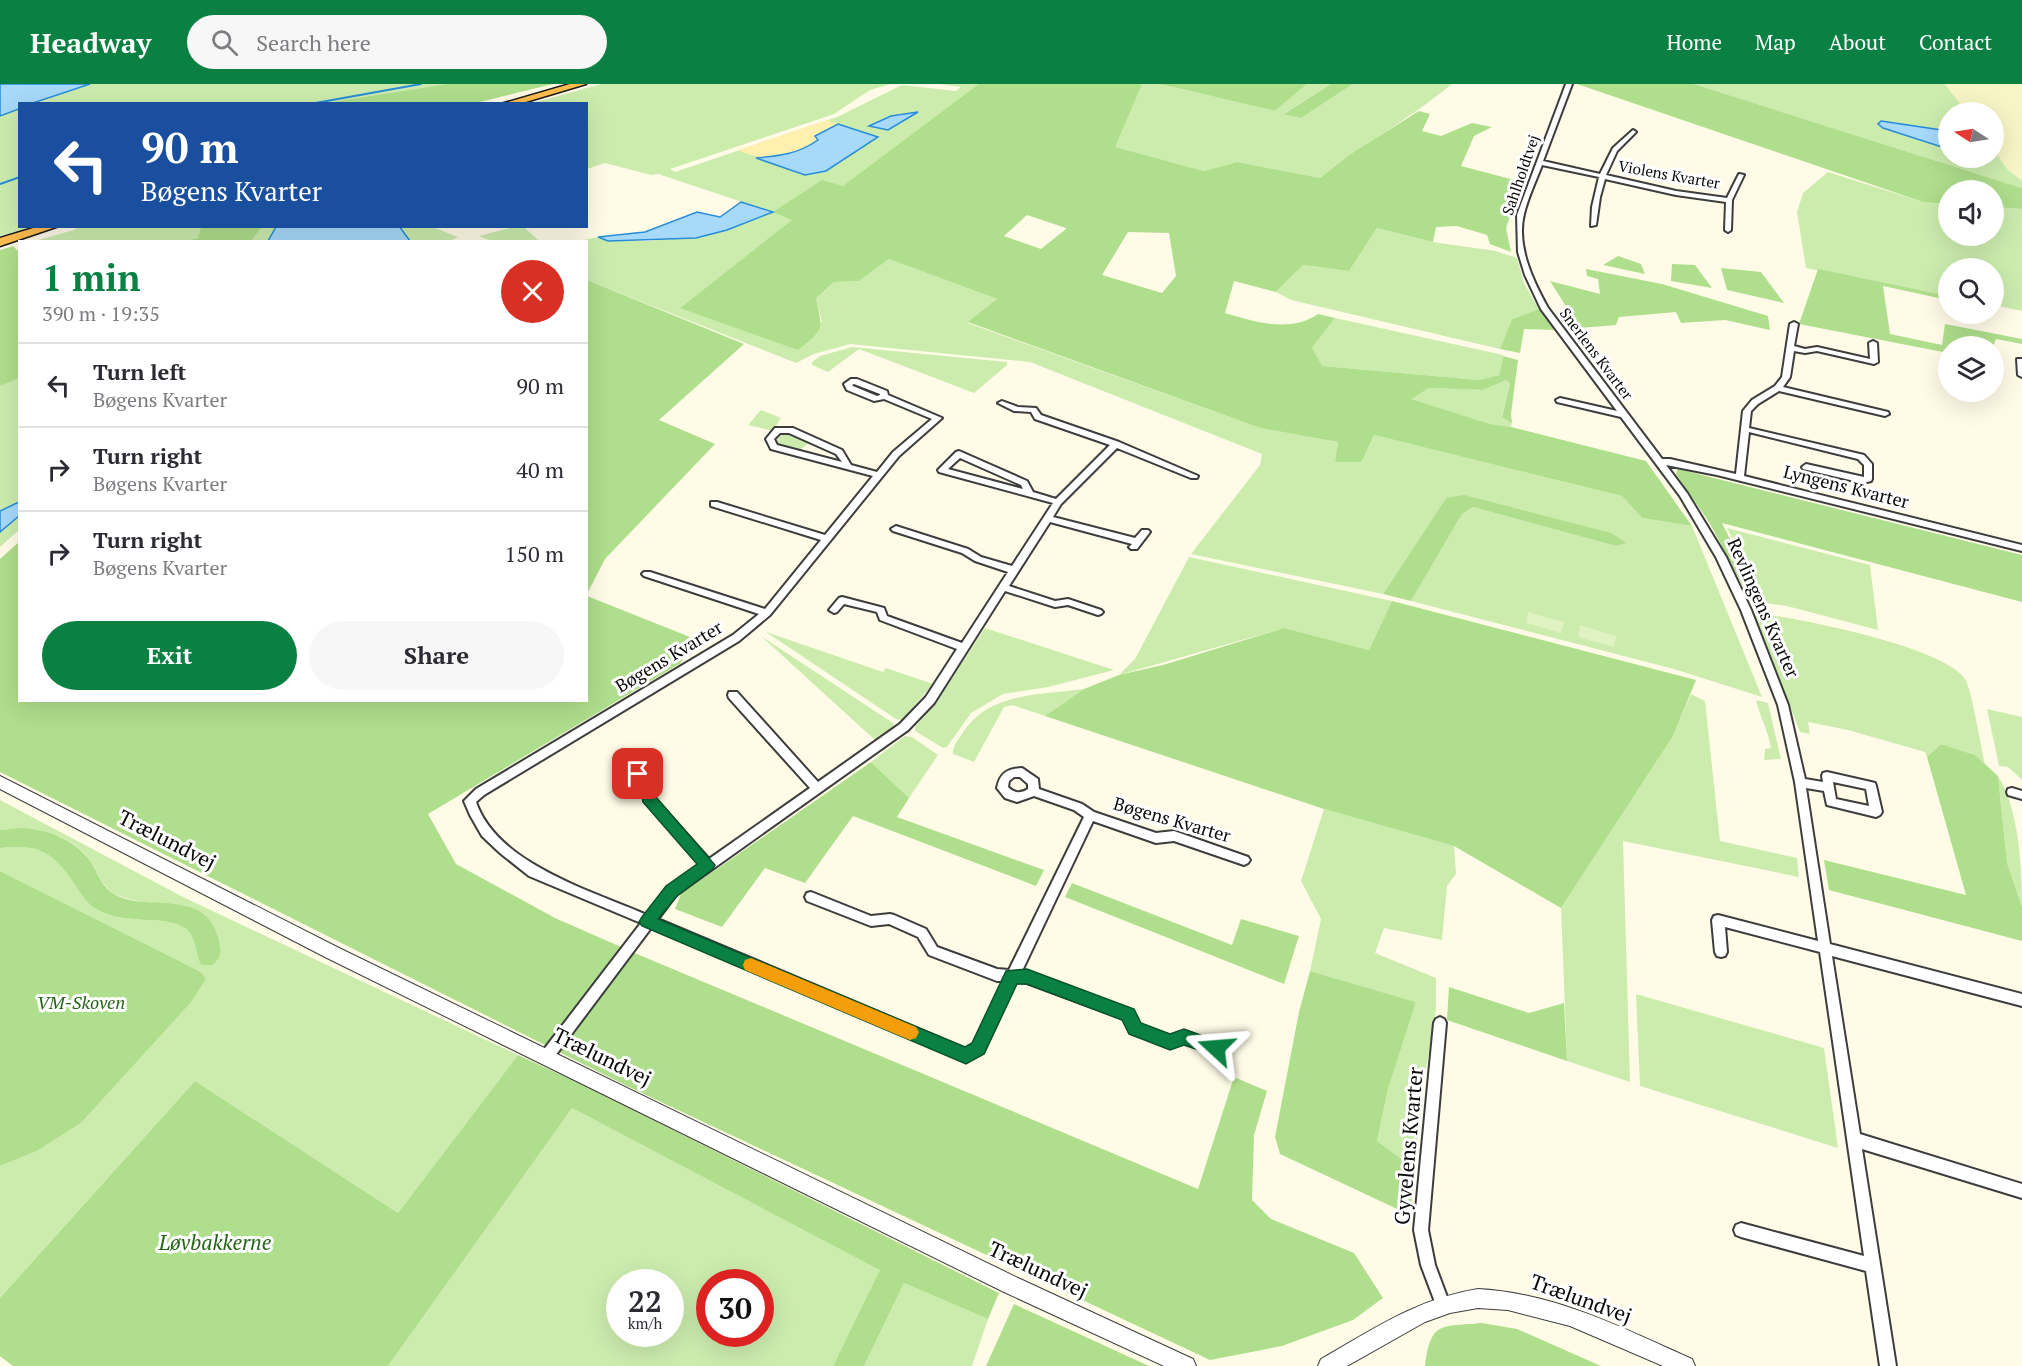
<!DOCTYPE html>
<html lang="en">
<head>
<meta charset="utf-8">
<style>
  :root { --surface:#fff; --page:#f7f7f7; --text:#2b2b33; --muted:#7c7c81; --line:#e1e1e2; --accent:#0b8043 }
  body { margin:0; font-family:"PT Serif",serif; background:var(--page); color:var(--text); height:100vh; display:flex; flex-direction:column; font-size:22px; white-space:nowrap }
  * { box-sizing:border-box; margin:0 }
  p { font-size:20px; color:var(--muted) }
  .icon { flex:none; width:33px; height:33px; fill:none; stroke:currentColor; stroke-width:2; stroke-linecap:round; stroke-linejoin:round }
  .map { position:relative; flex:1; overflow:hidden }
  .side { position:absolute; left:18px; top:156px; width:570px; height:462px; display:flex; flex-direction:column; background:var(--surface); border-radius:0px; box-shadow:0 6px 24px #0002 }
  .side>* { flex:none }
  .hud { position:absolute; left:18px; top:18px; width:570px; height:126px; border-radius:0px; box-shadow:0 6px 24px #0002; background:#1a4fa0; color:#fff; overflow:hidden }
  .needle { width:39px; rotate:282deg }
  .tools { position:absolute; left:1938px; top:18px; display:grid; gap:12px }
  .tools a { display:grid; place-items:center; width:66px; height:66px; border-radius:50%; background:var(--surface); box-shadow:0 6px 24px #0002; font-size:30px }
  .speed { position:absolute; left:606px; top:1185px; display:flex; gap:12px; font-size:30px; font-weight:700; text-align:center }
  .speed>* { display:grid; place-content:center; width:78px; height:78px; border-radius:50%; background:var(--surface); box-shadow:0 6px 24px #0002; line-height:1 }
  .speed small { font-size:15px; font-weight:400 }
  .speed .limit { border:9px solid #d22; background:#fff; color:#111 }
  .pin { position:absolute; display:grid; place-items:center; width:51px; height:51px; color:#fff; margin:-26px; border-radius:12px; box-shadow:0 3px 9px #0006 }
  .me { position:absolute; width:66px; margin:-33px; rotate:289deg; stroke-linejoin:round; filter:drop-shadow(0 0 4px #0008) }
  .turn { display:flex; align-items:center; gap:21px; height:126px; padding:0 24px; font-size:27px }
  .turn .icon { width:78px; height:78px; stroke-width:2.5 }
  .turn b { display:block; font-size:42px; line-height:51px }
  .round { display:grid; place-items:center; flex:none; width:63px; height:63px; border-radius:32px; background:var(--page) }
  .head { display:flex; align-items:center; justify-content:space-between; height:102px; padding:0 24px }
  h1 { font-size:36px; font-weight:800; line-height:45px; color:var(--accent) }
  .cta { display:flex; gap:12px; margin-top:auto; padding:12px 24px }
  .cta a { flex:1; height:69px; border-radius:36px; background:var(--accent); color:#fff; font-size:24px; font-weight:800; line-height:69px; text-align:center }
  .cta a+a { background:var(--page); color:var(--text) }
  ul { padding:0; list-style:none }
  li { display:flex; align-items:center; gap:18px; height:84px; padding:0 24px; border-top:2px solid var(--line) }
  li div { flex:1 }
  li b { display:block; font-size:22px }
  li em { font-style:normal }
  header { display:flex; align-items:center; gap:36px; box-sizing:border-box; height:84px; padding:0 30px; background:var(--accent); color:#fff }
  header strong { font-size:28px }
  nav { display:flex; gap:33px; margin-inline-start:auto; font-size:21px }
  .search { width:420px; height:54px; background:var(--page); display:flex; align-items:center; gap:15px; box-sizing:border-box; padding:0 21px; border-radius:33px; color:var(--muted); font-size:22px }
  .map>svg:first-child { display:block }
</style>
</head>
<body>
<header>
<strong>Headway</strong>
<div class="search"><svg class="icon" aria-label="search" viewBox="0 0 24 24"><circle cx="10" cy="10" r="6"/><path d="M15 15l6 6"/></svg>Search here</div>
<nav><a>Home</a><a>Map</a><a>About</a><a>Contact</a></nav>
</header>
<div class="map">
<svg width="2022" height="1282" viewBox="0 0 2022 1282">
  <rect width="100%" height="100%" fill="#fffbe7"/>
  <path fill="#f7f4c5" d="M1945,0H2022V97L2007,85L1994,66V28H1966Z"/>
  <path fill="#ccecae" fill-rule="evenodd" d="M90,0H446L325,19L33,20Z
    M601,0H891L870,6L834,30L670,85L675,88L837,33L902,1L956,7L961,3L939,0H1113L756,165L680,224L822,238L816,214L834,198L859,197L889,175L997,215L968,239L1260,344L1338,358L1335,378L1374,351L1622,412L1642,434L1692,442L1762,613L1674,585L1411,517L1462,430L1473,423L1616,462L1626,459L1446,414L1383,510L1191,470L1260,381L1262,370L1030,278L850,260L814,270L796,279L587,196L586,158L579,157L598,153L608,157H651L727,146L772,128L658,90L651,91L605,79L587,85L586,20H529Z
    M1142,0H1160L1275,27L1307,0H1331L1285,29L1301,34L1353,0H1452C1410,34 1363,61 1320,94L1237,78L1204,87L1114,63Z
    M1694,0H1945L1966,28H1948V74H1994V66L2007,85L2022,97V104Z
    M19,25L20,142L33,143L0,152V32Z
    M1828,88L1923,118L1948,120V152H1994V123L2022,125V227L1994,221V184H1948V212L1806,184L1797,128L1803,109Z
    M261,142L432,143L458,153L448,158H252Z
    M78,143H201L198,154L185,157L32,158L74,146Z
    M514,143H524L539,157H492L479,152Z
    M1377,144L1433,158L1496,167L1517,174L1524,199L1539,225L1512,235L1500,265L1291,216L1276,208L1303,181L1349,187Z
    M1335,234L1503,271L1499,291L1479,296L1321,282L1312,264Z
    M852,263L1007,278V281L974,309L859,265L828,288L812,281V278L820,272Z
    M17,293L20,294L19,446L0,463V302Z
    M1506,296L1510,300L1502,332L1512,339L1511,343L1490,340L1410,315L1429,304L1483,306Z
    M761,326L781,334L773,347L748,341Z
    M789,348L810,358L800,366L778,360L777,356L783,349Z
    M1727,444L1870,481L1878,546L1787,522L1765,519Z
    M1189,473L1392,517L1369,566L1284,544L1119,591L1135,575Z
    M1769,531C1807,536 1945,564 1965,595C1972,606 1981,664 1985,680L1975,671L1941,660L1927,673L1925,668L1848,646L1808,638L1810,650L1800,648L1755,532Z
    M985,544L1114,586L1048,603L1003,610L971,629L947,663L943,664L915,647V643L935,620Z
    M766,548L883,588L886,584L933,600L902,636L896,635Z
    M761,552L893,639L894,643L875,656Z
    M1084,605L1045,632L1012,621L1004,623L974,678L953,670C952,663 958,656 962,650C988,608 1040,611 1084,605Z
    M1691,610L1705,617L1720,757L1797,774L1799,793L1623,757L1630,998L1567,977L1561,824L1673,652Z
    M1756,616L1768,619L1781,675L1764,676L1765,665L1771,664C1768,646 1760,633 1756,616Z
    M1987,625L2022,633V696L2008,683L1999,682Z
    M905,652L912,653L938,671L909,714L871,678Z
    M1998,692C2019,724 2022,785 2022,823L2007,779Z
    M0,716L183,813L518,971L398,1129L195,997L0,1214V1082L37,1067L81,1039L190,918L206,895L201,888L0,787V764C40,760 53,768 75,801C81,810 87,820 96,825C124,842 162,830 185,844C198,852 195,869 201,881L187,822C164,819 134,820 113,809C102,802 96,785 89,775C68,746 32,744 0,746Z
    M1324,725L1454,762L1456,790L1447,802L1442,856L1384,844L1375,869L1436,894V925L1423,1004L1415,1085L1377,1057L1388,1005L1416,918L1310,887L1321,835L1301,797Z
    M1636,910L1824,964L1838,1064L1640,1002Z
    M572,1024L881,1186L833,1282H388ZM620,1198H670V1250H620ZM710,1198H760V1250H710Z
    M904,1199L988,1235L972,1282H864Z"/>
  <path fill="#afde8c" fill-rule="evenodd" d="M446,0H553L476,19H325Z
    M979,0H1142L1115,63L1204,87L1237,78L1320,94L1351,70L1419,27L1430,30L1422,47L1441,52L1472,39L1492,43L1474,52L1461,82L1522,98L1506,144L1511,168L1490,160L1487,151L1457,142L1436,143L1433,158L1377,144L1349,187L1303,181L1276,208L1234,197L1225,229C1255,238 1291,249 1318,230L1335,234L1312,264L1322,282L1479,296L1499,291L1503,272L1518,276L1511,330L1512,339L1502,333L1510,300L1506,296L1483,306L1429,304L1411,315L1490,340L1511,343L1646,377L1692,442L1642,434L1622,412L1374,351L1361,378H1335L1338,358L1260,344L968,238L997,215L889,175L859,197L834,198L816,214C823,246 824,245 798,266L680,224L792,136L773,128L822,96L843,102ZM1027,131L1066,144V145L1041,165L1004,152ZM1128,148L1169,149L1176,192L1162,209L1102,191Z
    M1160,0H1307L1275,27Z
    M1331,0H1353L1301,34L1284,30Z
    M1577,0H1694L2022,104V125L1994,123V106H1948V120L1923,118Z
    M201,143V142L261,143L252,157H185L198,154Z
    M13,162L20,169L19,294L0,302V166Z
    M1618,172L1641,180L1645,190L1603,181Z
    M1672,180L1695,181L1712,204L1671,197Z
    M1721,184L1761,188L1784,219L1727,206Z
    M1586,185L1662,200L1768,232L1770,246L1725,236L1681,239L1676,228L1619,233L1616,241L1567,245L1562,236L1572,232L1550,197L1600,210L1598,195L1587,192Z
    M1818,185L1948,212V216L1883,202L1890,250L1942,261L1945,240L2022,255V260L1996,255L1993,262H1948V269L1799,240Z
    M587,196L744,260L659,336L715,360L605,475L587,510Z
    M1539,225L1555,246L1524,245L1520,269L1500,265L1512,235Z
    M1678,385L2022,471V518L1722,439L1762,520L1752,519L1709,438L1676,390Z
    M1464,411L1611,449L1627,459L1616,462L1473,423L1462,430L1411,517L1383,510L1446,414Z
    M19,458L20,616H586L587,512L690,553L681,579L428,730L456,780L555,834L637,870L1198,1105L1234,993L1267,1007L1254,1051L1252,1116L1271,1135L1354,1169L1383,1214L1353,1236L1282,1262L1210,1276L627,1002L0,688V475Z
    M1392,517L1696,596L1673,652L1561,824L1454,762L1324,725L1045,632L1084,605L1119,591L1163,581L1284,544L1369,566Z
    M1941,660L1975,671L1998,692L2007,779L2022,823V857L1829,806L1824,776L1966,811L1927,673Z
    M871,678L909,714L897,733L1044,786L1036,802L853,732L805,799L765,784L722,843L675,825L681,810Z
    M23,744C47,746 72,754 88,774C96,784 100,800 111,808C144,831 203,801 218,853C221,866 223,872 212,881H201C195,869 197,852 185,844C162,830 124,842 96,825C87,820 81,810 75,801C53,768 40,760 0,764V746Z
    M0,787L201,888L206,895L191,918L81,1039L37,1067L0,1082Z
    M1072,799L1232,861L1241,835L1299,852L1284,900L1065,813Z
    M1310,887L1416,918L1388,1005L1377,1057L1415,1085L1410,1131L1280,1070L1275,1053L1299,928Z
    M1449,903L1529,929L1564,919L1567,977L1447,936Z
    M518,971L587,1003L999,1209L988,1235L904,1199L864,1282H833L880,1186L572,1024L388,1282H13L0,1272V1214L195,997L398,1129Z
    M1014,1220L1149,1282H986Z
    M1482,1239L1517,1245L1601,1282H1425C1431,1236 1441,1243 1482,1239Z"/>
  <path fill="#fff0af" d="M827,36L838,40L815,52L818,55C792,73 767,80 738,66Z"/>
  <path fill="#e0f2c1" d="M1528,528L1564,538L1561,549L1526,539Z
    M1580,541L1616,552L1614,563L1578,553Z"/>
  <path fill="#a7d9fb" stroke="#288dd8" stroke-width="1.5" d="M0,0H90L33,19L20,20L19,25L0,32Z
    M918,28L888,46L869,42L891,32Z
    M1881,37L1948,47V65L1883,44L1878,40Z
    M838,40L878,53L826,87L805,91L756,74C779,72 798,70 818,56L815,52Z
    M741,118L773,128L727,146L696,154L608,157L598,153L645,148L697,128L720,133Z
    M399,142L410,157H268L276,143Z
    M19,418V432L0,448V427Z"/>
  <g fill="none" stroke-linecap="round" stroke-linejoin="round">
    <path stroke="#288dd8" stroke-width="2" d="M310,20L421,0
      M0,100L20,93"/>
    <defs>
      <path id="minor" d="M1566,0H1572L1543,77L1600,90L1613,64L1633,46L1636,48L1617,67L1606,91L1676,107L1727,114L1739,90L1744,91L1732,116L1731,146L1728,148L1725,146L1726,118L1676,111L1605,95L1600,113L1596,141L1591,142L1592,123L1599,93L1542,81C1536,97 1528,113 1524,130C1516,162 1533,197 1548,224L1662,375H1670L1736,390L1743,327L1752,316L1775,302L1782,293L1790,240L1794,238L1798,240L1794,262L1805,265L1817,263L1870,275L1869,259L1873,257L1877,259L1878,278L1874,280L1817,267L1805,269L1794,267L1790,293L1783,303L1888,328L1889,330L1885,332L1779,307L1758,320L1751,327L1749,344L1864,371L1872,380V395L1871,397L1863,399L1803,385L1802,383L1806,380L1864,393V381L1858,375L1749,348L1744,392L2022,461V467L1717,391L1666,381L1687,409L1726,473L1751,526L1788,621L1805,695L1823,698L1822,692L1823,689L1827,688L1871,698L1875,699L1876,702L1882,728L1880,731L1876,733L1827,721L1824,707L1806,704L1830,860L2022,910V922L1832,872L1860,1050L2022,1100V1114L1862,1065L1896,1282H1880L1866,1187L1741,1153L1736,1151L1734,1146L1736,1141L1741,1139L1864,1172L1820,868L1725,843L1727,868L1725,872L1721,873L1717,872L1715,868L1712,836L1714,832L1718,831L1818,857L1795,698L1778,621L1741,526L1716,473L1680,412L1621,333L1557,318L1556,316L1560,314L1617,327L1541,225L1525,191L1518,168L1517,131ZM1833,698L1866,705L1869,722L1836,715Z
        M2017,275H2022V293L2018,291Z
        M851,295H857L887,307L888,311L942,334L899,372L770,531L739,557L484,711L476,718C497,780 592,807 647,831L668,803L700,781L644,717L643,705L624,679L623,676L624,673H632L652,701L654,713L709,775L810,704L729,614L728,611L729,608H737L818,698L900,640L926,613L957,565L880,536L877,528L844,520L837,528L834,529L829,526L839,514L842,513L884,524L887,532L962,559L1008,488L975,477L962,469L893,447L891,445L896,442L899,443L968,465L981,473L1012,482L1053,419L939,388L938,386L956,368L959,367L1027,397L1033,408L1056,415L1110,361L1035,335L1031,328L1014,327L998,319L1002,317L1018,323L1036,324L1041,331L1119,358L1198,392L1197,394H1191L1117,364L1061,420L1053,433L1135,454L1142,446H1148L1150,448L1137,465H1131L1129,463L1132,460L1050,438L1009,502L1055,517L1068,515L1101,526L1103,528L1101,530L1098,531L1068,521L1055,523L1005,507L934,619L908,646L676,811L658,835L966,965L973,961L1004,897H997L929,871L918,853L889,840L871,842L807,817L805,813L807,809L811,808L871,832L890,830L894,831L926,845L937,863L997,885L1009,886L1084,733L1074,726L1034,712L1017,718L1005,714L997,704C1000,689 1007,685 1022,684L1038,695L1039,705L1082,720L1094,728L1156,749L1174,747L1248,773L1250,776L1248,779L1244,781L1174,757L1156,759L1093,737L1022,887H1027L1132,927L1139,941L1170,952L1184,947L1221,960L1222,964L1221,968L1216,970L1184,959L1170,964L1130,949L1124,935L1027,899L1016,898L983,969L966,977L651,844L552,976L547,978L542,976L541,972L542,968L641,839L529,792L500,769L482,752L470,731L464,717L476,705L733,551L759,530L644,492L642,490L644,488H650L765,525L821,456L711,422V418H717L825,451L873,392L771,365L766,355L775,344H793L842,366L851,381L877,388L893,368L932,335L884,315L874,317L847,306L844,300ZM854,300L880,310V311L877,312L853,302L852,301ZM780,349H789L836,370L842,378L777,361L774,355ZM960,374L1021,401L1023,405L948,385ZM1014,693H1020L1028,700V705C1020,710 1014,709 1008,703L1009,697Z
        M2012,704L2022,707V715L2008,711L2007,708L2008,705Z
        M1440,933L1444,935L1446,939L1428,1146L1435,1181L1450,1221L1448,1226L1443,1228L1438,1226L1421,1181L1414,1146L1434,939L1436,935Z"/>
      <path id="tertiary" d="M0,692L339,864L1018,1194L1193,1275L1196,1282H1164L1004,1208L327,874L0,705Z
        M1478,1205C1555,1209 1623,1244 1692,1275L1695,1282H1663L1570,1242L1508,1226L1478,1224L1450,1229L1425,1238L1347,1282H1318L1321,1275C1374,1245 1416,1215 1478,1205Z"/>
      <path id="trunk" d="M570,0H586L519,20H501Z
        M40,142H59L0,162V154Z"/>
    </defs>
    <use href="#minor" stroke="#3d3d3d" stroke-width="4"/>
    <use href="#tertiary" stroke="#3d3d3d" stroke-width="2"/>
    <use href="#trunk" stroke="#1b1b1b" stroke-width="3"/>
    <use href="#minor" fill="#fff" fill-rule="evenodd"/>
    <use href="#tertiary" fill="#fff" fill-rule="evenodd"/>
    <use href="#trunk" fill="#ffbd4e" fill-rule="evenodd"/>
  </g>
  <path fill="#0b8043" stroke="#07532c" stroke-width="1.5" d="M638,685C648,688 655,701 655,712L715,781L713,785L677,812L658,835L965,963L972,959L1006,887L1027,885L1134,925L1141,939L1170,950L1184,945L1222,959L1224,964L1222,970L1216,972L1184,961L1170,966L1129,950L1122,936L1027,900H1017L984,970L966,980L642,842L639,838L642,833L666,802L697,780L643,718L641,705L631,690Z"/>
  <path fill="#f59e0b" d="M751,874L916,943L919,948L916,954L910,956L905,954L745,886L743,881L745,876Z"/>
  <g text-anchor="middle" stroke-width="6" stroke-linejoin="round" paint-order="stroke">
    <g font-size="15" fill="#0a0a0a" stroke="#fff">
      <text transform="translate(1521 91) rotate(-71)" y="5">Sahlholdtvej</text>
      <text transform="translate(1669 91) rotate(10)" y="5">Violens Kvarter</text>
      <text transform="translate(1596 270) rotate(53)" y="5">Snerlens Kvarter</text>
    </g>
    <g font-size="18" fill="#0a0a0a" stroke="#fff">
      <text transform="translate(1846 403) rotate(14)" y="6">Lyngens Kvarter</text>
      <text transform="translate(1763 524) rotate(66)" y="6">Revlingens Kvarter</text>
      <text transform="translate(669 573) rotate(-31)" y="6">Bøgens Kvarter</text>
      <text transform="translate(1172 736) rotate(16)" y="6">Bøgens Kvarter</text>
    </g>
    <g font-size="18" font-style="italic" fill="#256517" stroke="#fff">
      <text x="81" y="925">VM-Skoven</text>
    </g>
    <g font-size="21" fill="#0a0a0a" stroke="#fff">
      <text transform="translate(167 756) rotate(27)" y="7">Trælundvej</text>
      <text transform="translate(602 973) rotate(26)" y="7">Trælundvej</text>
      <text transform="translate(1409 1062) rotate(-85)" y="7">Gyvelens Kvarter</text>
      <text transform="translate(1038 1186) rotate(25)" y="7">Trælundvej</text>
      <text transform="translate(1581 1215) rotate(20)" y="7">Trælundvej</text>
    </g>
    <g font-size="21" font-style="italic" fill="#256517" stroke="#fff">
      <text x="215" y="1166">Løvbakkerne</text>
    </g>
  </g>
</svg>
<div class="tools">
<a><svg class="needle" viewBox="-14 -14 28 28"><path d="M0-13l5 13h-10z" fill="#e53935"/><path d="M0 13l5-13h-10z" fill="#7c7c81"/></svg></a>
<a><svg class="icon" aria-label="sound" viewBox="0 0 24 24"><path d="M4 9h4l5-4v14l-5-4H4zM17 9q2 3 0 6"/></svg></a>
<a><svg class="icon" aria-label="search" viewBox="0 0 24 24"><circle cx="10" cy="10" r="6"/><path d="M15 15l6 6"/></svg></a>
<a><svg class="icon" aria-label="layers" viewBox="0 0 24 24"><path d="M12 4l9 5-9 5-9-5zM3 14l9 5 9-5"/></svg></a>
</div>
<div class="speed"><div>22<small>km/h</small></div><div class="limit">30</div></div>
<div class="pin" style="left:638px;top:690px;background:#d93025"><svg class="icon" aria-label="arrive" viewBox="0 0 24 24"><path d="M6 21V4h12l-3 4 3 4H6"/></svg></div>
<svg class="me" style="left:1216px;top:964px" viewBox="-20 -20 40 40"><path d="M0-17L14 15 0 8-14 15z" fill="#0b8043" stroke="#fff" stroke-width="4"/></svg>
<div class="hud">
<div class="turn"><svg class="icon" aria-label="left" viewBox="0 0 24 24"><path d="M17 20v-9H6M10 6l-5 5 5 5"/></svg><div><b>90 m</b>Bøgens Kvarter</div></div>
</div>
<section class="side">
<div class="head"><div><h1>1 min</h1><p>390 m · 19:35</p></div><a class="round" style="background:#d93025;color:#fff"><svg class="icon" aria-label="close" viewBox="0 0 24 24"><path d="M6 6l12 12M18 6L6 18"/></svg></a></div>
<ul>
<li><svg class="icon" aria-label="left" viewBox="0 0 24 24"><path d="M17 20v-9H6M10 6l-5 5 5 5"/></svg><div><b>Turn left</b><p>Bøgens Kvarter</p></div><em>90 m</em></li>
<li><svg class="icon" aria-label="right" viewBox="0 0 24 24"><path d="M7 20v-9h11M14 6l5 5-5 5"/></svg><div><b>Turn right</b><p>Bøgens Kvarter</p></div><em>40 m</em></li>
<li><svg class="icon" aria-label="right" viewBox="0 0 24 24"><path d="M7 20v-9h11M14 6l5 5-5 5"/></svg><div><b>Turn right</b><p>Bøgens Kvarter</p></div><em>150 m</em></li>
</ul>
<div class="cta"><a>Exit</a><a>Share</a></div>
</section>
</div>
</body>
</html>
